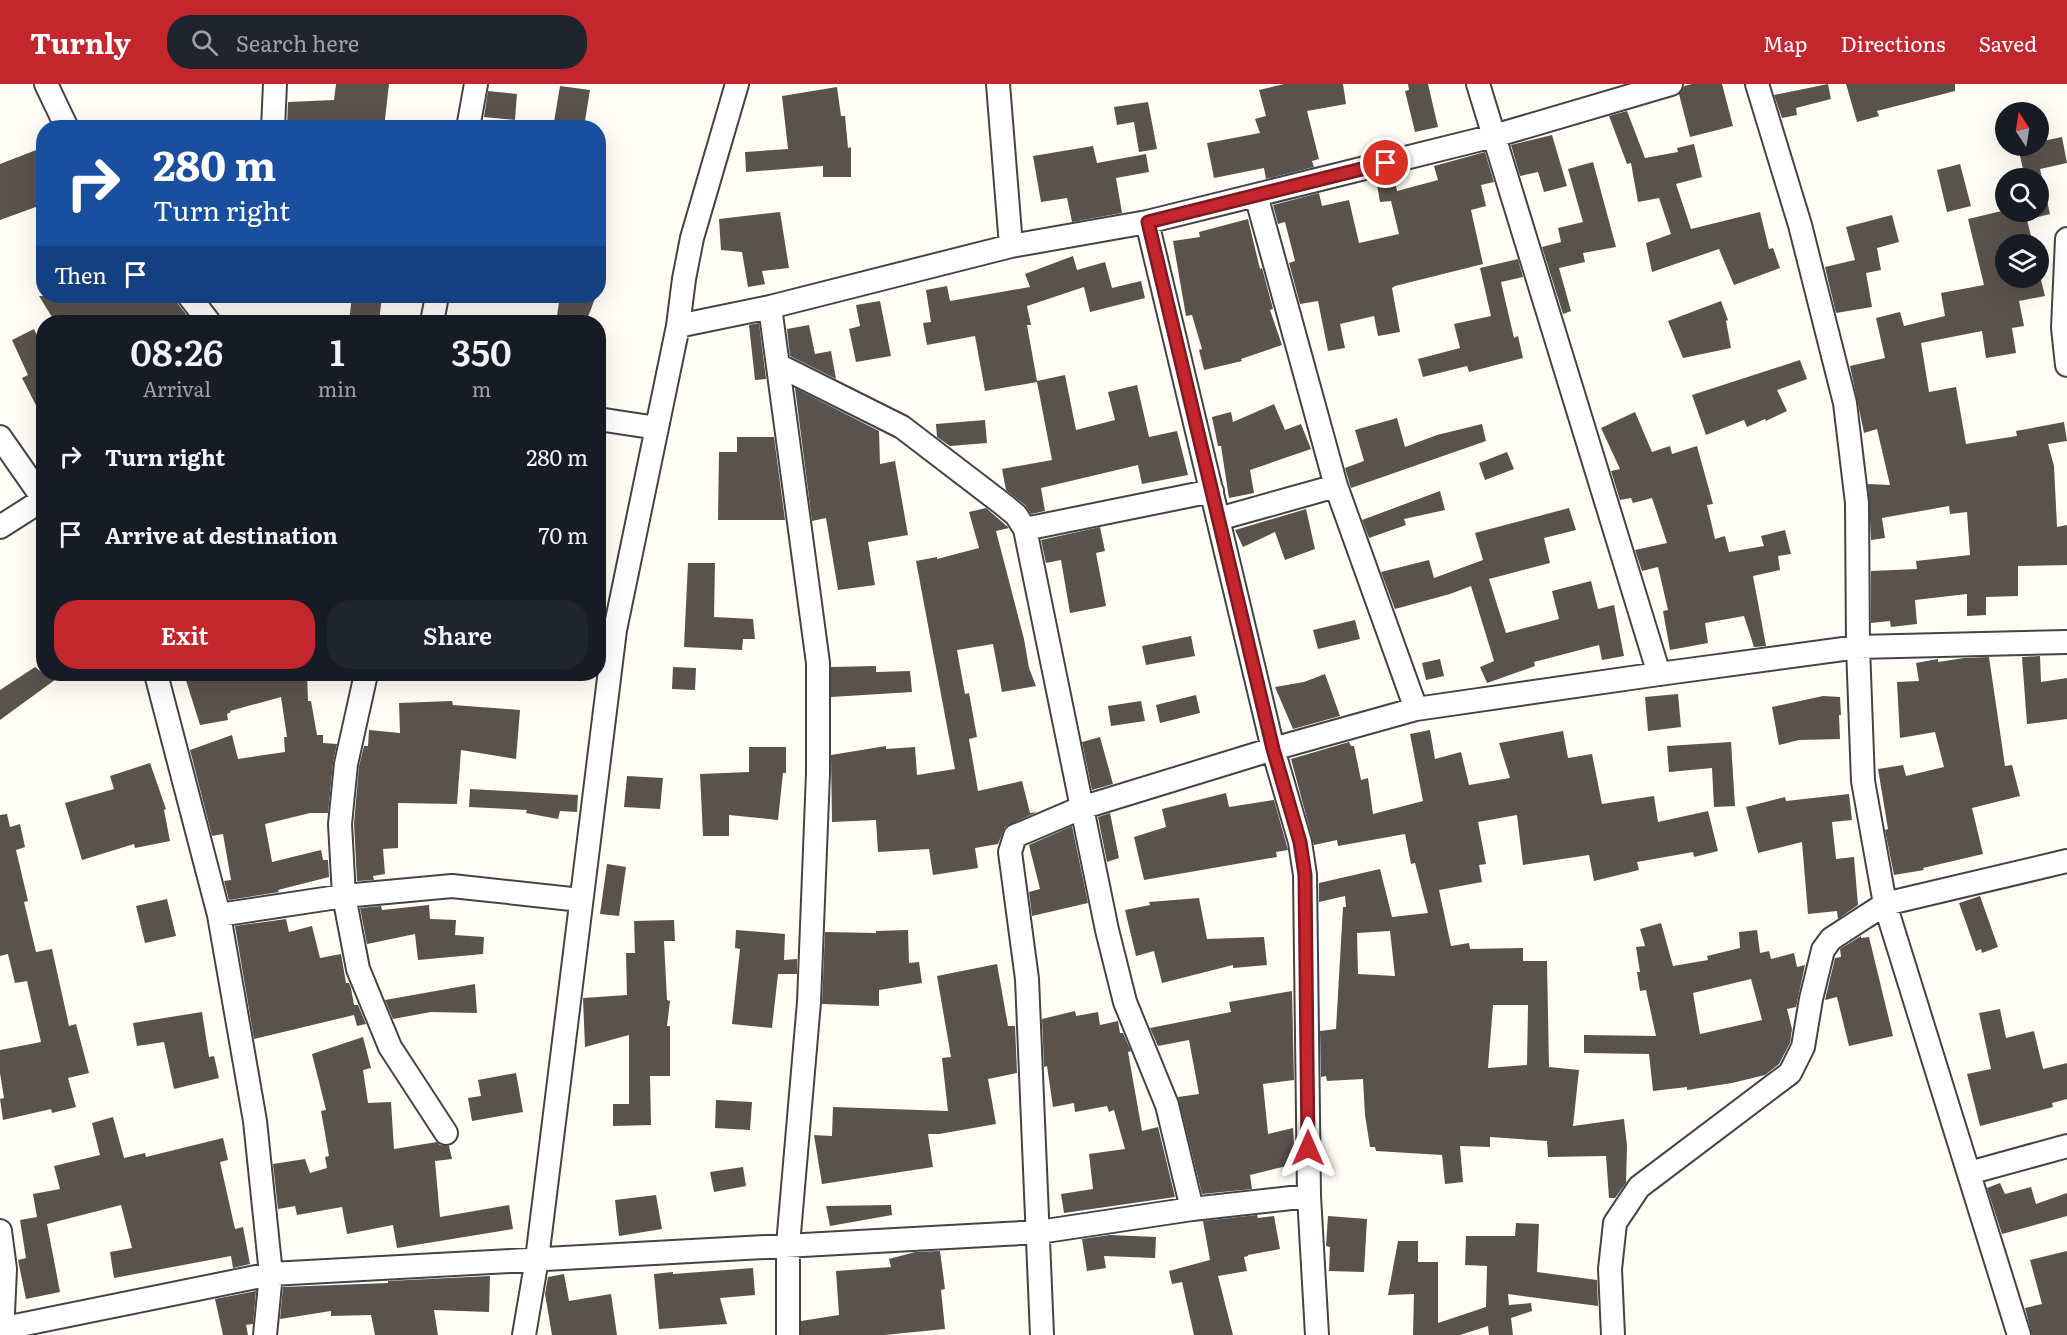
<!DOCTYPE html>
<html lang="en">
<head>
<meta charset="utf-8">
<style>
  :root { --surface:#171b24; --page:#20242c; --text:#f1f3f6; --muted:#9ea1a6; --accent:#c4262e }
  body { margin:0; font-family:Literata,serif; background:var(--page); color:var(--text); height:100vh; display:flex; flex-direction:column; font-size:22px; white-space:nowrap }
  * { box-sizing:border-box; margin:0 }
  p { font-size:20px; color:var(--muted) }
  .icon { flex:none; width:33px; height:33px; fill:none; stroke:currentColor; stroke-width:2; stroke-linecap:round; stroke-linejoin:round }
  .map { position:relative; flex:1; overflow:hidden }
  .panel { position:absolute; left:36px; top:231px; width:570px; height:366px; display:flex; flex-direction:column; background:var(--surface); border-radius:24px; box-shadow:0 6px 24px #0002 }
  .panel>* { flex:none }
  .top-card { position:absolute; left:36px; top:36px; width:570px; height:183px; border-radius:24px; box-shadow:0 6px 24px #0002; background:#1a4fa0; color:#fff; overflow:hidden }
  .needle { width:39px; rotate:348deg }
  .fabs { position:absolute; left:1995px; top:18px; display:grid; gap:12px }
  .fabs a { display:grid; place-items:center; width:54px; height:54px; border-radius:50%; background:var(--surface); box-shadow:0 6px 24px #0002; font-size:30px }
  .pin { position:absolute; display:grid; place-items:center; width:51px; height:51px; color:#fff; margin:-26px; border:3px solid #fff; border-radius:50%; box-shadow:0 2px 6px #0007 }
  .me { position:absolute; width:66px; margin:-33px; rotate:0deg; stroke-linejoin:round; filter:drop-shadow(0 0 4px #0008) }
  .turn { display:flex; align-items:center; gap:21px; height:126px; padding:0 18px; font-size:27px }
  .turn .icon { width:78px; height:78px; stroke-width:2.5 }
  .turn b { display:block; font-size:42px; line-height:51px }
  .then { display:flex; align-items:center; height:57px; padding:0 18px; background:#0003; gap:12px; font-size:22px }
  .eta { display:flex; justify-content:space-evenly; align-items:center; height:102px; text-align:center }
  .eta b { font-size:36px; font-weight:600; line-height:42px }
  .primary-button { display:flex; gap:12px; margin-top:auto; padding:12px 18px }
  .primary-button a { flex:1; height:69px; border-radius:24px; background:var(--accent); color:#fff; font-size:24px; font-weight:600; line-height:69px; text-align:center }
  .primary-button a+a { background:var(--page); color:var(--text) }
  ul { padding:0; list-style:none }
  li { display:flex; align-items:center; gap:18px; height:78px; padding:0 18px }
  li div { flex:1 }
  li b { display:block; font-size:22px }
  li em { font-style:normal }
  header { display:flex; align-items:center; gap:36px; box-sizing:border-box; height:84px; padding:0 30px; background:var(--accent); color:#fff }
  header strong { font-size:28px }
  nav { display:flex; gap:33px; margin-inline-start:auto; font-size:21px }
  .search { width:420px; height:54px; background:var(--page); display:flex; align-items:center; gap:15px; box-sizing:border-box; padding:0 21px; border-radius:24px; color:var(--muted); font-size:22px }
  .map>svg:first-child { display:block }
</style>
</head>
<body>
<header>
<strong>Turnly</strong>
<div class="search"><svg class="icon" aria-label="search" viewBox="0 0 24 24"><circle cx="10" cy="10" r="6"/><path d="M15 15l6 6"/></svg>Search here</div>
<nav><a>Map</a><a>Directions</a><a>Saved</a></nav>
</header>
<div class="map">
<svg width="2067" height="1251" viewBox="0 0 2067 1251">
  <rect width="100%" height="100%" fill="#fffdf5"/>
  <path fill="#5a524d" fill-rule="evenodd" d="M336,0H389L384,44H287L288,18L334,16Z
    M1284,0H1343L1346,20L1307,27L1319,75L1312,77L1314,83L1266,95L1264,84L1214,94L1207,59L1260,49L1255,35L1266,32L1259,6Z
    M1408,0H1428L1438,43L1415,48L1405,7L1409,6Z
    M1692,0H1722L1733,42L1690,53L1679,10L1684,2Z
    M1828,0L1831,15L1796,24L1797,31L1782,34L1774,11Z
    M1846,0H1955V7L1877,27L1879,32L1857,38Z
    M560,2L590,6L584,43L554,38Z
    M837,3L841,32H845L848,64L851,63V93H823V82L746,88L745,68L788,65L782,12Z
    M488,7L517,10L515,36L484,33Z
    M1148,18L1157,65L1139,68L1134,38L1117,41L1114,23Z
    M1627,27L1645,74L1678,68L1677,64L1694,60L1702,93L1676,100L1691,145L1760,128L1769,165L1773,164L1780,184L1734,201L1719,165L1652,188L1646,159L1671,150L1659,114L1638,118L1631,79L1627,80L1609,32Z
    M1552,51L1567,102L1544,108L1538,88L1520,92L1511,61Z
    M2062,53L2067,79L2040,85L2050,130L2034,134L2032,128H2038V94H2025L2018,63L2038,62V58Z
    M1093,62L1097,79L1146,70L1149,88L1116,94L1122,129L1072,138L1067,114L1041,118L1033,72Z
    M44,63V120L0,136V80Z
    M1485,68L1494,98L1481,101L1486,122L1471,126L1483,180L1395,202L1392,204L1400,248L1378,252L1374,232L1340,240L1345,264L1328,267L1318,217L1300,220L1289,179L1295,177L1285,138L1278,140L1273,121L1319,109L1322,122L1349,116L1359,159L1399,150L1391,117L1380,118L1376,95L1394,92L1397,107L1438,96L1434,82Z
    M1593,78L1616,163L1583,169L1585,178L1559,184L1571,227L1563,230L1542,163L1561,158L1558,144L1583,138L1568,85Z
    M1960,80L1971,122L1947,128L1937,86Z
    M2006,126L2025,128L2033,160H2006V194H2038V184L2045,212L2019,217L2024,242L2012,244L2016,269L1986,274L1982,247L1921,259L1929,308L1956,303L1966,360L2017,352L2016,347L2064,338L2067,357L2048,360L2054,382L2057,443L2067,441V481L2018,482V512L1986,513V531L1967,532V510L1915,516L1917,540L1891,543L1890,537L1871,539V487L1917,485L1916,477L1970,471L1967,428L1950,430L1949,422L1882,434L1885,454L1871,456L1868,400L1890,401L1877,345L1864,349L1850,282L1885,274L1876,234L1900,228L1904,242L1945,232L1941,209L1984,201L1968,135Z
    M780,128L789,184L762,187L765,200L748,203L742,168L721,166L719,135Z
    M1892,131L1899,158L1877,164L1881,186L1866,189L1872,223L1836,229L1825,183L1855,176L1846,143Z
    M1248,135L1260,185L1262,184L1273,225L1270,226L1282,261L1241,275L1242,277L1204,286L1199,266L1202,265L1192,231L1186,232L1173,157L1200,153L1199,148Z
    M1073,172L1077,186L1105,178L1112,204L1141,197L1145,214L1090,228L1084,203L1027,222L1031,241H1027L1037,297L1065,291L1076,346L1115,336L1108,308L1137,301L1149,353L1177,347L1188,391L1142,400L1138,381L1041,404L1045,427L1031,430L1025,421L1006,406L1002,385L1052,376L1037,298L985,307L975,252L927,261L923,239L931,238L926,206L947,202L950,217L1030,203L1025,190Z
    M1518,175L1523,193L1501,198L1514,254L1518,252L1523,274L1469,288L1467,282L1423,293L1418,275L1460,264L1454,240L1491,232L1480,184Z
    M39,212H175L178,220L192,238H55Z
    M352,212H382L379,238H349Z
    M560,212H596L586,238H556Z
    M880,217L891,272L856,278L849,245L860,242L856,221Z
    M1721,217L1728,236L1726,237L1731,264L1683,274L1668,237Z
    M759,239L766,295L755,296L749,241Z
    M809,241L815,270L831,267L836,295L790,272L787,245Z
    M34,245L44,266V337L22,294L28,291L12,256Z
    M1800,276L1807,295L1777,306L1787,327L1766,337L1765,335L1747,343L1744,336L1706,351L1692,311Z
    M795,304L879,347L880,380L895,377L908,451L868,458L875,501L838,506L826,434L812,437Z
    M1274,320L1285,346L1301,340L1311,365L1250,386L1254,409L1229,414L1221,362H1218L1212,333L1231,328L1233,338Z
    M1635,328L1652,368L1670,362L1672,370L1697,362L1713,420L1707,421L1715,455L1725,452L1729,468L1764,462L1761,452L1785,446L1791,470L1778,472L1780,486L1753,492L1766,562L1754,563L1744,532L1705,539L1708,559L1670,566L1663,527L1668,526L1658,483L1642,487L1635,466L1667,459L1652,414L1633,419L1631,414L1620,416L1611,387L1620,385L1601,344Z
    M1397,334L1405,363L1437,351L1482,340L1486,357L1351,404L1345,384L1364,377L1355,346Z
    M985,336L987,359L950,362L937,353L936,340Z
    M737,353H774L785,436H718L719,368H737Z
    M1507,368L1514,385L1485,396L1479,379Z
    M1440,407L1445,426L1404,435L1406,441L1369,454L1362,436Z
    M986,424L1009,444L996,447L1024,555L1029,584L1036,602L1002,608L993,560L957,566L965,610L969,609L977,653L969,655L978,707L1022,697L1030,729L1037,728L1005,743L998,760L975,764L978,784L933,791L929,765L878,768L876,736L832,738L831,671L886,662V665L915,663L917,691L955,685L916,477L937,473V475L979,464L969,428Z
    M1569,424L1576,446L1544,454L1550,479L1489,495L1506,549L1559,535L1552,507L1591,497L1598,525L1614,521L1624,572L1602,576L1599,561L1534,578L1535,582L1487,599L1480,583L1494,577L1471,502L1450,510L1395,525L1381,488L1429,476L1434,494L1483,476L1475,449Z
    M1306,425L1315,465L1285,476L1275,448L1243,463L1235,446Z
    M1100,443L1105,467L1096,469L1106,522L1070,529L1061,476L1046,479L1041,456Z
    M688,479H715L714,533L753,535L755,555H743L742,566L684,563Z
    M1355,536L1360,555L1318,565L1313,546Z
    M1191,552L1195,572L1146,581L1142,562Z
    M2040,572L2041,598L2067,594V635L2027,640L2022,573Z
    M1989,573L2005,682L2012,681L2020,712L1972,724L1983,770L1923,784L1924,786L1894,791L1885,746L1888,745L1878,685L1903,681L1906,692L1944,683L1935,648L1900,654L1897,598L1919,597L1916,579L1938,575V578L1964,574Z
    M1440,575L1444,592L1426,596L1422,579Z
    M876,582V588L910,587L912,608L831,613V583Z
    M35,583L44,590H63L0,636V606Z
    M673,583L696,584L695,606L672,605Z
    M184,590H307L308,617H311L317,651H323V659L337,660L333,679L328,729H310L265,740L272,778L321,766L323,776H328L329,793L278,806L279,808L229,816L224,797L231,796L223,750L212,752L190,666L232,651L238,675L285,668L284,653H287L281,613L230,627L231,628L227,630L228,636L200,641Z
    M1325,590L1340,632L1293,645L1275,603L1304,598Z
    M1678,610L1681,643L1648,647L1645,613Z
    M1196,611L1200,629L1160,639L1156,621Z
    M1823,612L1840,613L1841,631H1839L1840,655L1799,656L1779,661L1772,623Z
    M452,617L453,621L520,626L516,675L461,666L457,720L398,719V764L383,765L385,790L373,792L374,796L357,797L354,740L359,682L364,662H368L369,646L400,649L399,619Z
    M1141,617L1145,637L1111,642L1108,622Z
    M1430,646L1435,675L1461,668L1469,701L1510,694L1499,659L1563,647L1568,674L1592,670L1602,720L1654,712L1658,738L1708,727L1718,767L1694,773L1693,768L1637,778L1639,786L1594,797L1589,771L1523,781L1517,731L1478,738L1486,780L1479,781L1482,798L1439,806L1451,862L1469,859L1470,865L1523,864V877H1547L1549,983L1579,986L1573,1042L1624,1035L1627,1062L1626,1099L1615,1114H1609L1606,1072L1548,1073L1547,1057L1490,1053V1063L1460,1062L1463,1098L1445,1100L1442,1071L1376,1067L1375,1063H1370L1365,1031L1363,995L1327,997L1326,992L1321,993L1320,947L1336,945L1343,823H1346L1345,812L1319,818V799L1380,785L1392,833L1428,829L1415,779L1411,780L1405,750L1338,762L1337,756L1314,761L1291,675L1349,658L1351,662H1354L1361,696L1368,694L1373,730L1423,717L1410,650ZM1390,847L1395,892L1358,890L1357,849ZM1493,921H1528L1527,981L1488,984Z
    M1100,653L1113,700L1092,706L1082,658Z
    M1731,658L1735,722L1714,723L1712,684L1669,688L1667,662Z
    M749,663H786V689H783L778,736L729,731V752H703L700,690L749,688Z
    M150,679L166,725L164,726L170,757L135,764L134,760L82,776L65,719L114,705L110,692Z
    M627,692L663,694L660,725L624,723Z
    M470,705L578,711L577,728L560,727L558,735L526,729L527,726L469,723Z
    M1226,709L1229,723L1274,716L1288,766L1276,768L1277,773L1144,796L1134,753L1166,743L1162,725Z
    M1849,710L1852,736L1832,738L1836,775L1854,773L1858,821L1838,835L1837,827L1808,830L1802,758L1758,769L1746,723L1785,713L1786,717Z
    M1110,729L1119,774L1107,778L1098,733Z
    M7,730L10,743L20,740L25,763L16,766L28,817L24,818L36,868L52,865L69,942L76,940L89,989L68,994L76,1023L52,1029L51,1025L3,1036L0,1015L4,1014L0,989V966L41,958L27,897L15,899L8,870L0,872V731Z
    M1072,742L1088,819L1032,832L1029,808L1040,805L1029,761Z
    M607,780L626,783L619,832L600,830Z
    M1980,812L1998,863L1982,869L1981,865L1976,867L1959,819Z
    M1199,814L1207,855L1264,853L1267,881L1233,884V881L1162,899L1154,867L1136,872L1125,826L1150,821L1149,818Z
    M167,815L176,852L145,859L136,822Z
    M429,821L430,835L456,836L455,851L484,853L483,870L418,876L415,850L367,860L360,824L381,822L382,826Z
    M286,835L289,848L312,842L320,874L341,870L346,899H349L351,904L354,921H358L366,940L357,942L354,931L254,955L235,842Z
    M674,836L675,857H664L667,916L670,917L667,942H670V992H650L651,1041L613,1042V1020H629V951L585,963L583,914L627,911L626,869H635L634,837Z
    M1661,839L1673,882L1708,876L1707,872L1740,864L1739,848L1757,846L1760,869L1769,867L1771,875L1794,869L1797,883L1805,881L1796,923L1787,925L1792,945L1790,959L1779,980L1765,991L1732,999L1687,1006V1003L1653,1007L1649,970L1584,969V951L1656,952L1646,906L1640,907L1637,888H1640L1636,863L1645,862L1640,845ZM1751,895L1762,936L1700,950L1693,909Z
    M736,846L785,850L784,876L797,875V890H778L772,944L732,940L740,865L735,864Z
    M908,846L909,879L919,878L922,899L879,906V922L822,920L825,848L876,849V847Z
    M1861,852V854L1869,853L1893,952L1849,962L1837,913L1825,916L1835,874L1841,873L1840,865Z
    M997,880L1008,942H1015L1017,989L988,995L996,1040L939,1050H928L933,1083L822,1100L814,1051L832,1052L833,1023L948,1027L942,974L951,973L937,892Z
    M475,900L477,929L431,928L393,935L385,916Z
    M1292,907L1294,996L1263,1000L1268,1050L1293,1044L1295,1080L1250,1091L1252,1105L1202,1110L1178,1013L1199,1010L1189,956L1158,962L1150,944L1231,928L1229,918Z
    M2000,925L2006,954L2034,947L2043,985L2067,979V1015L2052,1019L2053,1023L1980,1042L1967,990L1991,985L1979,929Z
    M1075,927L1076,932L1098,928L1100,941L1118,937L1120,949H1123L1131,967L1128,968L1142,1047L1158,1043L1175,1113L1064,1129L1061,1110L1093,1105L1089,1070L1125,1065L1114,1026L1109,1028L1107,1022L1075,1028L1074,1019L1053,1023L1047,982L1044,983L1042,935Z
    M202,928L209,973L214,972L219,994L174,1005L164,958L137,962L133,939Z
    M363,953L371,984L363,986L368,1019L391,1018L394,1065L437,1058L440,1061L449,1062L452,1075L435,1077L440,1133L509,1121L513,1145L397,1164L393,1141L347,1150L342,1123L297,1131L295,1122L278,1125L273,1080L305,1075L310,1089L327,1084L325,1073L329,1072L321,1027L326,1026L312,970Z
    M516,989L523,1028L472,1037L468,1014L481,1012L478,996Z
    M716,1016L752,1018L750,1046L715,1044Z
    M113,1033L124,1074L145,1069L146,1073L223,1054L228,1076L220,1078L235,1145L243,1143L250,1180L233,1184L231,1172L114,1194L110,1168L132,1164L121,1121L47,1140L60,1208L26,1215L18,1176L26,1174L20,1136L37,1133L33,1110L60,1105L54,1082L100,1071L92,1039Z
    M743,1083L746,1102L714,1108L710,1088Z
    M2000,1099L2005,1110L2031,1103L2036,1120L2067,1109V1132L2002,1150L1987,1104Z
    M656,1111L662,1145L619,1152L615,1116Z
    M891,1121L892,1131L830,1142L826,1122Z
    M1257,1131L1258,1134L1274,1132L1280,1165L1248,1171V1172L1244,1173L1247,1187L1218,1192L1233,1251H1194L1182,1198L1172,1200L1169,1187L1210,1176L1203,1137Z
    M1328,1132L1367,1135L1364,1188L1329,1187L1330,1163L1326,1162Z
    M1516,1139L1539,1140L1537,1188L1597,1196L1598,1222L1508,1210L1509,1221L1531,1219L1532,1227L1511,1234L1513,1251H1489L1488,1242L1460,1251H1413L1414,1210L1388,1211L1398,1157H1418V1178H1438V1239L1486,1223L1487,1182L1465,1181L1466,1152H1515Z
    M1110,1151L1156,1153L1155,1174L1104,1172L1106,1184L1087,1187L1082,1155Z
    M940,1167L945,1205L941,1206L945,1245L884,1251H801V1237L839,1231L836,1187L891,1183L889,1175L915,1168Z
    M2067,1167V1251H2032L2025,1224L2042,1220L2030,1176Z
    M753,1184L755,1211L720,1214L727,1240L659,1245L654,1190L673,1188V1190Z
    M564,1190L569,1217L611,1210L617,1251H552L545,1210L548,1193Z
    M490,1192L489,1228L434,1226L438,1251H375L371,1231L331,1232V1227L280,1235L283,1203L388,1199V1197Z
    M256,1207L253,1240L246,1241L248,1251H223L215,1215Z"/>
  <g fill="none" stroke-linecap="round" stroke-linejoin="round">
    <defs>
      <path id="street" d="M46,0L67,44
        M998,0L1011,162
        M1478,0L1659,590
        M1757,0L1800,141L1845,319L1857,419L1858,563L1863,697L1885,820L2019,1251
        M273,44L275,0
        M468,44L476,0
        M1256,111L1336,402L1416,625
        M1147,138L1273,665L1300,758L1305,791L1309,1112L1317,1251
        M2067,155L2063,244L2067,281
        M189,212L209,238
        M770,223L818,579V689L809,918L788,1161V1251
        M432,238L437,212
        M678,242L770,223L1011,162L1147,138L1494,52L1671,0
        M778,281L902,343L1004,421L1016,431L1025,445L1107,846L1125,918L1167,1021L1192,1125
        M598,335L657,344
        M0,353L44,416
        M1218,435L1336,402
        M0,443L44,415
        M1025,445L1212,407
        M156,590L219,831L255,1037L271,1190L265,1251
        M366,590L346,680L340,740L344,812L358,885L390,963L446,1049
        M219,831L344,812L452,802L581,816
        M1969,1089L2067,1062
        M0,1147L5,1185L2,1251
        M0,1245L271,1190L1039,1148L1192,1125L1309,1112
        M524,1251L537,1175L615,546L678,242L684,195L692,154L737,0
        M1042,1251L1027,895L1010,768L1015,752L1081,724L1273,665L1416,625L1659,590L1858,563L2067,558
        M1613,1251L1610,1185L1615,1139L1639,1103L1790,989L1803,963L1811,915L1823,866L1831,855L1885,820L2067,777"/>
    </defs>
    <use href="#street" stroke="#444" stroke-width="26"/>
    <use href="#street" stroke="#fff" stroke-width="22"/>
  </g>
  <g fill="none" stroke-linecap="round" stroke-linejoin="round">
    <defs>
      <path id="route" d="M1308,1064L1305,791L1300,758L1273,665L1148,138L1386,79"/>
    </defs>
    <use href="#route" stroke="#7f191e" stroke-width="15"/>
    <use href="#route" stroke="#c4262e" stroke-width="10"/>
  </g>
</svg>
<div class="fabs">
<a><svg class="needle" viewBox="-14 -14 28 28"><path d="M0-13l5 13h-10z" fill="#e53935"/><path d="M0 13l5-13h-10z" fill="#9ea1a6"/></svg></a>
<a><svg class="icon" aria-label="search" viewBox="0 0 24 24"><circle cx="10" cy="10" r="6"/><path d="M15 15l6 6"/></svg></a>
<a><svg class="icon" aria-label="layers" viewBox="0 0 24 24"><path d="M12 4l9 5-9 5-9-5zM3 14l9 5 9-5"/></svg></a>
</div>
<div class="pin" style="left:1386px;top:79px;background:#d93025"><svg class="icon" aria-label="arrive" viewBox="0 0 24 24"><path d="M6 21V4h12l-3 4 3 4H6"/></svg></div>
<svg class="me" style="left:1308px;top:1064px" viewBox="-20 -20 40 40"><path d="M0-17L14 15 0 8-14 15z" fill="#c4262e" stroke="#fff" stroke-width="4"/></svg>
<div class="top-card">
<div class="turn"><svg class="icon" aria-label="right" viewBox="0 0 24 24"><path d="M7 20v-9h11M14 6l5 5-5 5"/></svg><div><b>280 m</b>Turn right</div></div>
<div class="then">Then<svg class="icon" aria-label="arrive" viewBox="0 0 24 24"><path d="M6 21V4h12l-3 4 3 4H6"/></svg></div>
</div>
<section class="panel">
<div class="eta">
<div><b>08:26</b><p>Arrival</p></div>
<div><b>1</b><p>min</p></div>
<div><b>350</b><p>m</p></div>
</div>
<ul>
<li><svg class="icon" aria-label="right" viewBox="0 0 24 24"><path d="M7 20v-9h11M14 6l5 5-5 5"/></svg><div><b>Turn right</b></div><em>280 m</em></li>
<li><svg class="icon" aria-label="arrive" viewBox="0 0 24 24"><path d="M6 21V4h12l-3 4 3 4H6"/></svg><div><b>Arrive at destination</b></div><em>70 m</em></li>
</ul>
<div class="primary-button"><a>Exit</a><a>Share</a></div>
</section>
</div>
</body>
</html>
